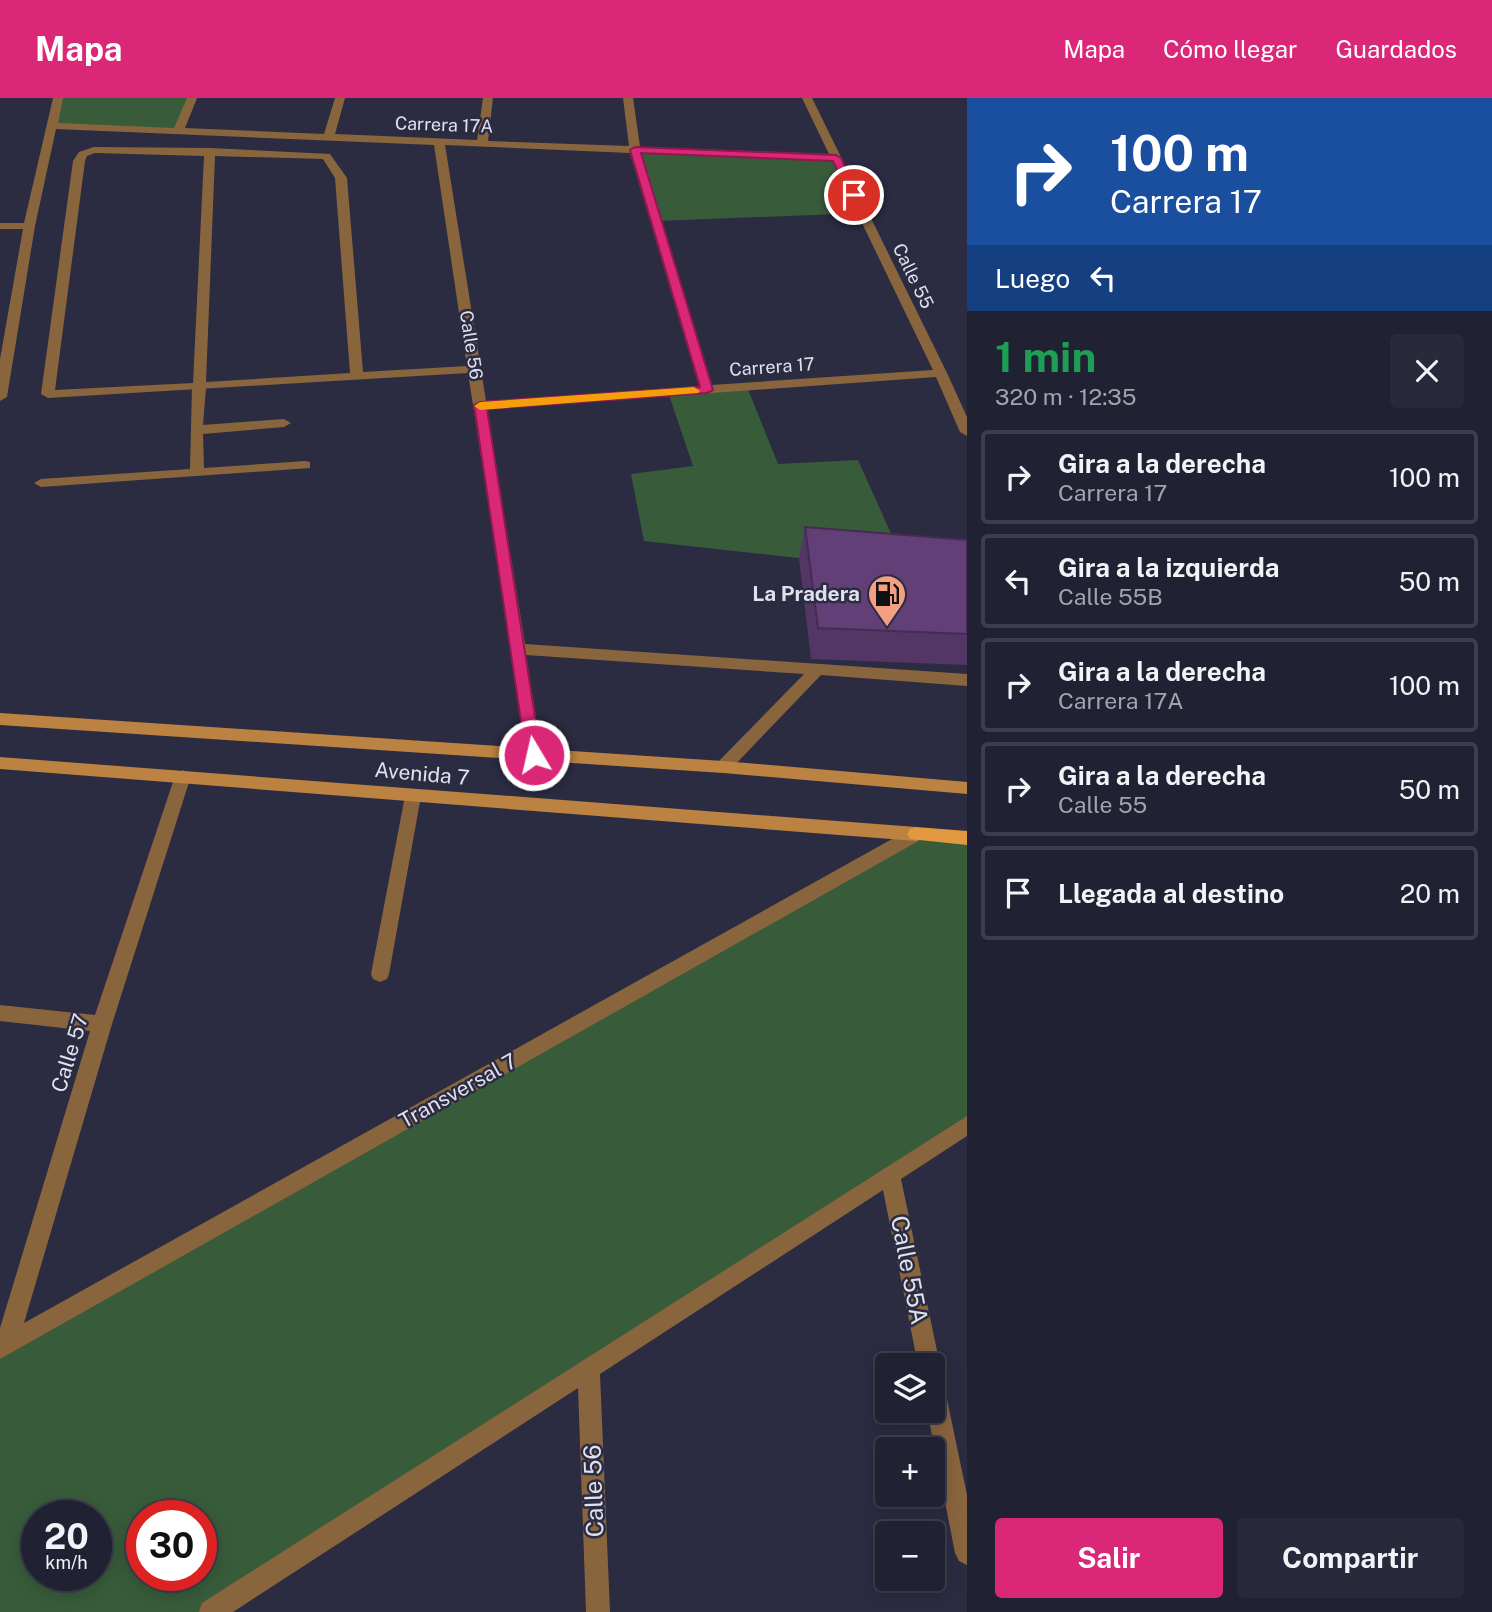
<!DOCTYPE html>
<html lang="es">
<head>
<meta charset="utf-8">
<style>
  :root { --surface:#202132; --page:#28293a; --text:#f1f3f6; --muted:#a2a3ac; --line:#3d3e4d; --accent:#db2777 }
  body { margin:0; font-family:"Public Sans",sans-serif; background:var(--page); color:var(--text); height:100vh; display:flex; flex-direction:column; font-size:26px; white-space:nowrap }
  * { box-sizing:border-box; margin:0 }
  p { font-size:23px; color:var(--muted) }
  .icon { flex:none; width:38px; height:38px; fill:none; stroke:currentColor; stroke-width:2; stroke-linecap:round; stroke-linejoin:round }
  .map { position:relative; flex:1; overflow:hidden }
  .side { display:flex; flex-direction:column; background:var(--surface); width:525px }
  .side>* { flex:none }
  .guide { background:#1a4fa0; color:#fff; overflow:hidden }
  .controls { position:absolute; left:875px; top:1255px; display:grid; gap:14px }
  .controls a { display:grid; place-items:center; width:70px; height:70px; border-radius:7px; background:var(--surface); box-shadow:0 4px 18px #0003,0 0 0 2px var(--line); font-size:35px }
  .speed { position:absolute; left:21px; top:1402px; display:flex; gap:14px; font-size:35px; font-weight:700; text-align:center }
  .speed>* { display:grid; place-content:center; width:91px; height:91px; border-radius:50%; background:var(--surface); box-shadow:0 4px 18px #0003,0 0 0 2px var(--line); line-height:1 }
  .speed small { font-size:18px; font-weight:400 }
  .speed .limit { border:10px solid #d22; background:#fff; color:#111 }
  .pin { position:absolute; display:grid; place-items:center; width:60px; height:60px; color:#fff; margin:-30px; border:4px solid #fff; border-radius:50%; box-shadow:0 2px 7px #0007 }
  .me { position:absolute; width:77px; margin:-38px; rotate:351deg; stroke-linejoin:round; filter:drop-shadow(0 0 5px #0008) }
  .turn { display:flex; align-items:center; gap:24px; height:147px; padding:0 28px; font-size:32px }
  .turn .icon { width:91px; height:91px; stroke-width:2.5 }
  .turn b { display:block; font-size:49px; line-height:60px }
  .then { display:flex; align-items:center; height:66px; padding:0 28px; background:#0003; gap:14px; font-size:26px }
  .round { display:grid; place-items:center; flex:none; width:74px; height:74px; border-radius:7px; background:var(--page) }
  .head { display:flex; align-items:center; justify-content:space-between; height:119px; padding:0 28px }
  h1 { font-size:42px; font-weight:700; line-height:52px; color:#1e9e55 }
  .button { display:flex; gap:14px; margin-top:auto; padding:14px 28px }
  .button a { flex:1; height:80px; border-radius:7px; background:var(--accent); color:#fff; font-size:28px; font-weight:700; line-height:80px; text-align:center }
  .button a+a { background:var(--page); color:var(--text) }
  ul { padding:0; list-style:none }
  li { display:flex; align-items:center; gap:21px; height:94px; margin:0 14px 10px; padding:0 14px; border:4px solid var(--line); border-radius:7px }
  li div { flex:1 }
  li b { display:block; font-size:26px }
  li em { font-style:normal }
  header { display:flex; align-items:center; gap:42px; box-sizing:border-box; height:98px; padding:0 35px; background:var(--accent); color:#fff }
  header strong { font-size:33px }
  nav { display:flex; gap:38px; margin-inline-start:auto; font-size:24px }
  main { display:flex; flex:1; min-height:0 }
  .map>svg:first-child { display:block }
</style>
</head>
<body>
<header>
<strong>Mapa</strong>
<nav><a>Mapa</a><a>Cómo llegar</a><a>Guardados</a></nav>
</header>
<main>
<div class="map">
<svg width="967" height="1514" viewBox="0 0 967 1514">
  <rect width="100%" height="100%" fill="#2b2c42"/>
  <path fill="#385c3a" fill-rule="evenodd" d="M58,0H192L178,33L51,28Z
    M635,52L836,60L863,115L656,123Z
    M747,289L778,366L858,362L906,469L799,460L644,443L631,376L693,368L668,294Z
    M916,736L967,740V1026L211,1514H0V1249ZM37,1418H96V1477H37ZM142,1418H201V1477H142Z"/>
  <g fill="none" stroke-linecap="round" stroke-linejoin="round">
    <path fill="#89653e" fill-rule="evenodd" d="M199,285L206,289L203,327L284,321L291,325L284,329L203,336L204,370L305,363L310,364V370L41,389L34,385L41,381L190,371L192,289Z"/>
    <path fill="#89653e" fill-rule="evenodd" d="M53,0H63L58,25L174,30L187,0H197L185,30L324,36L335,0H345L335,36L477,42L483,0H493L488,43L629,48L623,0H633L640,49L829,56L802,0H812L947,275L967,319V338L960,334L936,279L487,311L525,546L967,576V588L821,577L729,673L723,675L715,669L717,665L804,576L526,557L542,657L540,661H528L468,275L48,300L41,296L73,63L79,54L94,49L210,50L330,56L347,80L363,274L467,268L434,47L56,31L35,128L7,299L0,303V261L23,131H0V125H24ZM445,47L630,55L699,288L486,303ZM95,55L204,58L193,285L55,292L85,63L87,58ZM641,55L832,63L933,272L712,287ZM215,58L323,61L335,80L350,275L206,284Z
      M183,672L191,678L112,926L24,1225L910,731H922L925,736L922,741L0,1261V1230L90,933L0,923V907L95,917L175,678Z
      M413,692L421,698L389,876L387,881L380,884L373,881L371,876L405,698Z
      M967,1018V1038L901,1081L940,1267L933,1276L941,1279L944,1287L967,1397V1467L959,1463L955,1455L927,1312H933V1267H918L883,1092L600,1276L610,1514H586L578,1290L233,1514H199L202,1505Z"/>
    <path fill="#bb8241" fill-rule="evenodd" d="M0,615L723,663L967,684V696L723,675L0,627Z
      M0,659L916,729L922,731L925,736L922,741L916,743L0,671Z"/>
    <path fill="#e29840" fill-rule="evenodd" d="M916,729L967,733V747L910,741L907,736L910,731Z"/>
  </g>
  <path fill="#543666" d="M805,429L967,442V567L811,561L799,460Z"/>
  <path fill="#623f77" stroke="#452c53" stroke-width="2" d="M805,429L967,442V536L818,530Z"/>
  <path fill="#db2777" stroke="#8e194d" stroke-width="2" d="M635,49L836,57L841,60L859,97L850,99L833,63L641,55L713,292L707,295L487,311L541,657L534,662L526,657L474,307L480,304L700,289L630,52Z"/>
  <path fill="#f59e0b" d="M694,289L700,293L698,295L480,312L474,308L480,304Z"/>
  <defs>
    <symbol id="fuel-pin" viewBox="-11 -11 22 30"><path d="M0 17L-7.5 6A9.5 9.5 0 1 1 7.5 6Z" fill="#f2a081" stroke="#2b2c42"/><path d="M-5.5-6h7V0h2V4h1.3V-2.5L3-4.5l.8-.8L6-3V5H2.5V1h-1V6h-7ZM-4.2-4.7v3.2H.2V-4.7Z" fill="#111"/></symbol>
  </defs>
  <g fill-rule="evenodd">
    <use href="#fuel-pin" x="865" y="474" width="44" height="60"/>
  </g>
  <g text-anchor="middle" stroke-width="5" stroke-linejoin="round" paint-order="stroke">
    <g font-size="18" fill="#dfe1ef" stroke="#2b2c42">
      <text transform="translate(444 27) rotate(2)" y="6">Carrera 17A</text>
      <text transform="translate(913 178) rotate(64)" y="6">Calle 55</text>
      <text transform="translate(471 247) rotate(81)" y="6">Calle 56</text>
      <text transform="translate(772 269) rotate(-4)" y="6">Carrera 17</text>
    </g>
    <g font-size="21" font-weight="bold" fill="#dfe1ef" stroke="#2b2c42" text-anchor="end">
      <text x="860" y="503">La Pradera</text>
    </g>
    <g font-size="21" fill="#dfe1ef" stroke="#2b2c42">
      <text transform="translate(422 676) rotate(5)" y="7">Avenida 7</text>
      <text transform="translate(70 955) rotate(-73)" y="7">Calle 57</text>
      <text transform="translate(458 993) rotate(-29)" y="7">Transversal 7</text>
    </g>
    <g font-size="24" fill="#dfe1ef" stroke="#2b2c42">
      <text transform="translate(909 1172) rotate(79)" y="8">Calle 55A</text>
      <text transform="translate(594 1393) rotate(-92)" y="8">Calle 56</text>
    </g>
  </g>
</svg>
<div class="controls">
<a><svg class="icon" aria-label="layers" viewBox="0 0 24 24"><path d="M12 4l9 5-9 5-9-5zM3 14l9 5 9-5"/></svg></a>
<a>+</a>
<a>−</a>
</div>
<div class="speed"><div>20<small>km/h</small></div><div class="limit">30</div></div>
<div class="pin" style="left:854px;top:97px;background:#d93025"><svg class="icon" aria-label="arrive" viewBox="0 0 24 24"><path d="M6 21V4h12l-3 4 3 4H6"/></svg></div>
<svg class="me" style="left:534px;top:657px" viewBox="-20 -20 40 40"><circle r="17" fill="#db2777" stroke="#fff" stroke-width="3"/><path d="M0-11L8 9 0 5-8 9z" fill="#fff"/></svg>
</div>
<section class="side">
<div class="guide">
<div class="turn"><svg class="icon" aria-label="right" viewBox="0 0 24 24"><path d="M7 20v-9h11M14 6l5 5-5 5"/></svg><div><b>100 m</b>Carrera 17</div></div>
<div class="then">Luego<svg class="icon" aria-label="left" viewBox="0 0 24 24"><path d="M17 20v-9H6M10 6l-5 5 5 5"/></svg></div>
</div>
<div class="head"><div><h1>1 min</h1><p>320 m · 12:35</p></div><a class="round"><svg class="icon" aria-label="close" viewBox="0 0 24 24"><path d="M6 6l12 12M18 6L6 18"/></svg></a></div>
<ul>
<li><svg class="icon" aria-label="right" viewBox="0 0 24 24"><path d="M7 20v-9h11M14 6l5 5-5 5"/></svg><div><b>Gira a la derecha</b><p>Carrera 17</p></div><em>100 m</em></li>
<li><svg class="icon" aria-label="left" viewBox="0 0 24 24"><path d="M17 20v-9H6M10 6l-5 5 5 5"/></svg><div><b>Gira a la izquierda</b><p>Calle 55B</p></div><em>50 m</em></li>
<li><svg class="icon" aria-label="right" viewBox="0 0 24 24"><path d="M7 20v-9h11M14 6l5 5-5 5"/></svg><div><b>Gira a la derecha</b><p>Carrera 17A</p></div><em>100 m</em></li>
<li><svg class="icon" aria-label="right" viewBox="0 0 24 24"><path d="M7 20v-9h11M14 6l5 5-5 5"/></svg><div><b>Gira a la derecha</b><p>Calle 55</p></div><em>50 m</em></li>
<li><svg class="icon" aria-label="arrive" viewBox="0 0 24 24"><path d="M6 21V4h12l-3 4 3 4H6"/></svg><div><b>Llegada al destino</b></div><em>20 m</em></li>
</ul>
<div class="button"><a>Salir</a><a>Compartir</a></div>
</section>
</main>
</body>
</html>
